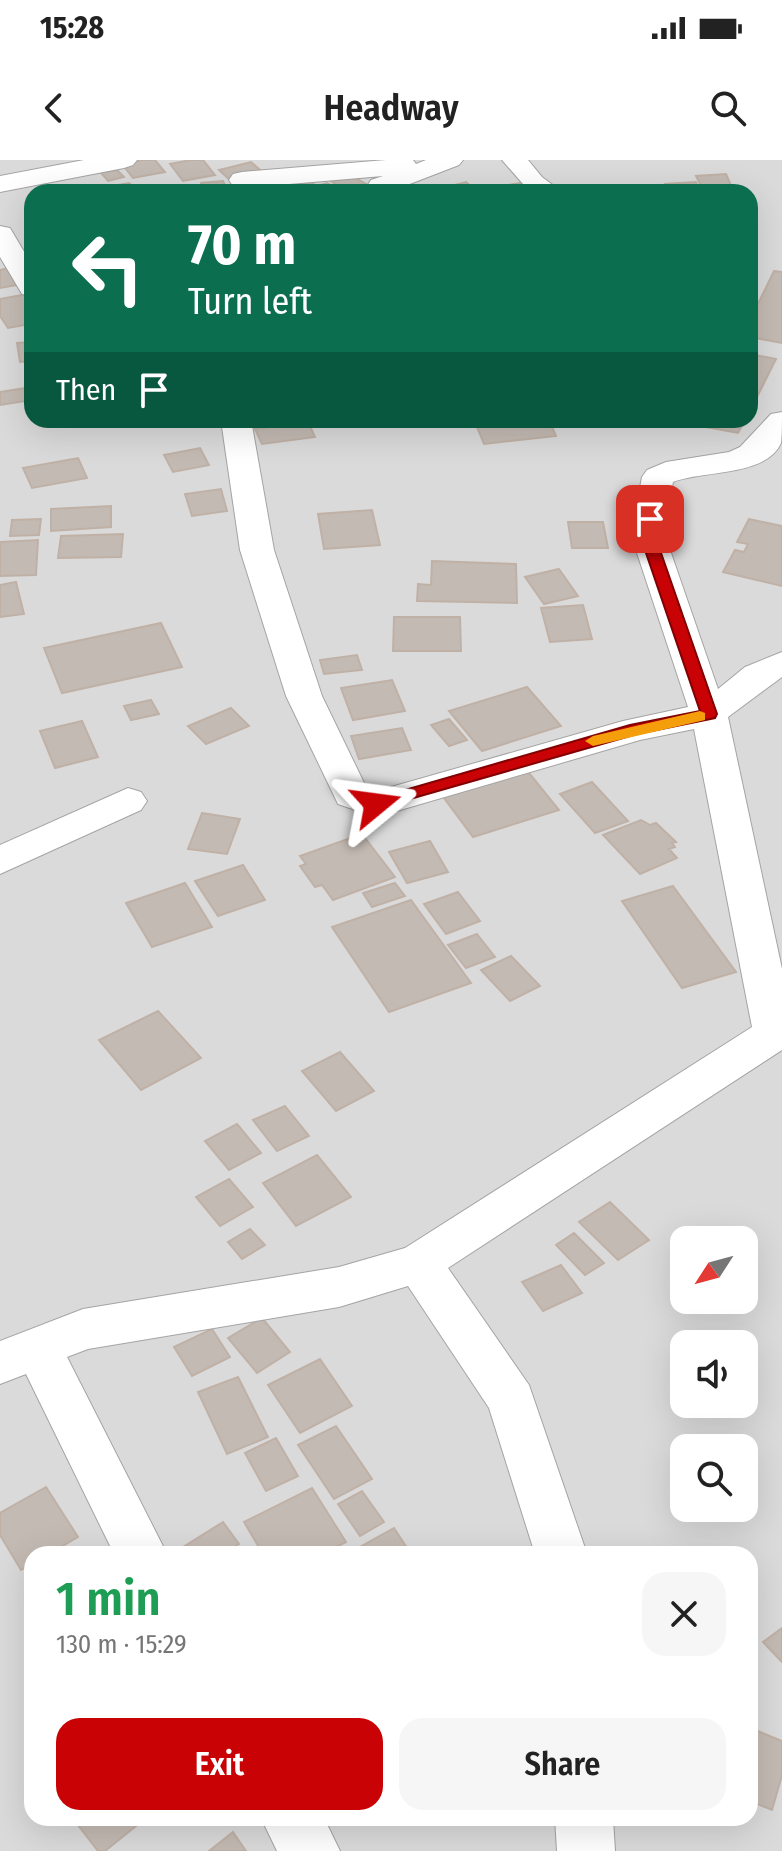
<!DOCTYPE html>
<html lang="en">
<head>
<meta charset="utf-8">
<style>
  :root { --surface:#fff; --page:#f6f6f6; --text:#222; --muted:#767676; --accent:#c80205 }
  body { margin:0; font-family:"Fira Sans Condensed",sans-serif; background:var(--page); color:var(--text); height:100vh; display:flex; flex-direction:column; font-size:30px; white-space:nowrap }
  * { box-sizing:border-box; margin:0 }
  p { font-size:26px; color:var(--muted) }
  .icon { flex:none; width:44px; height:44px; fill:none; stroke:currentColor; stroke-width:2; stroke-linecap:round; stroke-linejoin:round }
  .map { position:relative; flex:1; overflow:hidden }
  .side { position:absolute; left:24px; top:1386px; width:734px; height:280px; display:flex; flex-direction:column; background:var(--surface); border-radius:24px; box-shadow:0 8px 32px #0002 }
  .side>* { flex:none }
  .top-card { position:absolute; left:24px; top:24px; width:734px; height:244px; border-radius:24px; box-shadow:0 8px 32px #0002; background:#0b6e4f; color:#fff; overflow:hidden }
  .needle { width:52px; rotate:234deg }
  .buttons { position:absolute; left:670px; top:1066px; display:grid; gap:16px }
  .buttons a { display:grid; place-items:center; width:88px; height:88px; border-radius:16px; background:var(--surface); box-shadow:0 8px 32px #0002; font-size:40px }
  .pin { position:absolute; display:grid; place-items:center; width:68px; height:68px; color:#fff; margin:-34px; border-radius:16px; box-shadow:0 4px 12px #0006 }
  .me { position:absolute; width:88px; margin:-44px; rotate:74deg; stroke-linejoin:round; filter:drop-shadow(0 0 6px #0008) }
  .turn { display:flex; align-items:center; gap:28px; height:168px; padding:0 32px; font-size:36px }
  .turn .icon { width:104px; height:104px; stroke-width:2.5 }
  .turn b { display:block; font-size:56px; line-height:68px }
  .then { display:flex; align-items:center; height:76px; padding:0 32px; background:#0003; gap:16px; font-size:30px }
  .round { display:grid; place-items:center; flex:none; width:84px; height:84px; border-radius:24px; background:var(--page) }
  .head { display:flex; align-items:center; justify-content:space-between; height:136px; padding:0 32px }
  h1 { font-size:48px; font-weight:600; line-height:60px; color:#1e9e55 }
  .primary-button { display:flex; gap:16px; margin-top:auto; padding:16px 32px }
  .primary-button a { flex:1; height:92px; border-radius:24px; background:var(--accent); color:#fff; font-size:32px; font-weight:600; line-height:92px; text-align:center }
  .primary-button a+a { background:var(--page); color:var(--text) }
  .status { display:flex; justify-content:space-between; align-items:center; height:56px; padding:0 40px; background:var(--surface); direction:ltr }
  .status svg { height:22px; fill:currentColor }
  header { display:flex; justify-content:space-between; align-items:center; height:104px; padding:0 32px; background:var(--surface); font-size:36px; font-weight:600 }
  .map>svg:first-child { display:block }
</style>
</head>
<body>
<div class="status"><b>15:28</b><svg viewBox="0 0 49 12"><path d="M0 12V9h3v3zM5 12V6h3v6zM10 12V3h3v9zM15 12V0h3v12zM26 1h20v11H26zM47 4h2v5h-2z"/></svg></div>
<header><svg class="icon" aria-label="back" viewBox="0 0 24 24"><path d="M15 5l-7 7 7 7"/></svg>Headway<svg class="icon" aria-label="search" viewBox="0 0 24 24"><circle cx="10" cy="10" r="6"/><path d="M15 15l6 6"/></svg></header>
<div class="map">
<svg width="782" height="1691" viewBox="0 0 782 1691">
  <rect width="100%" height="100%" fill="#eeeae3"/>
  <path fill="#dbdada" fill-rule="evenodd" d="M0,0H782V1691H0ZM32,32H750V260H32ZM684,1080H744V1140H684ZM684,1184H744V1244H684ZM684,1288H744V1348H684ZM32,1394H750V1658H32Z"/>
  <path fill="#c3bab3" stroke="#c0b1a6" stroke-width="2" d="M143,0H155L165,12L133,18L122,4Z
    M191,0H203L215,15L183,21L170,4Z
    M251,2L275,23L242,31L219,10Z
    M117,10L124,17L108,21L101,13Z
    M347,13L366,24L346,31L328,19Z
    M726,14L734,32H704L696,16Z
    M223,21L228,32H204L201,23Z
    M310,22L317,26L327,23L337,28L327,32H280Z
    M466,22L477,32H453L447,27Z
    M696,22L700,32H668L665,24Z
    M129,23L138,31L119,32L113,26Z
    M520,23L528,32H536H494L490,28Z
    M9,108L17,125L0,128V110Z
    M774,111L782,112V183L750,177V160Z
    M27,134L32,142V158L28,159L30,164L8,168L0,156V139Z
    M32,182V201L20,202L17,183Z
    M750,194L776,199L750,251Z
    M32,227V240L0,245V232Z
    M474,260H549L556,276L484,284Z
    M697,260H745L738,273L695,265Z
    M308,262L315,277L262,284L255,269Z
    M200,288L209,305L173,312L164,295Z
    M78,298L87,318L32,328L23,308Z
    M221,329L227,351L192,356L185,334Z
    M111,346V367L51,371V349Z
    M372,350L380,385L324,389L318,354Z
    M41,359L39,375L10,376L12,360Z
    M749,359L782,366V426L723,412L735,390L744,392L748,384L737,382Z
    M568,362H603L608,388H572Z
    M123,374L121,397L58,398L61,376Z
    M38,380L36,415L0,416V382Z
    M432,401L516,404L517,443L417,441L418,424L431,425Z
    M559,409L578,436L544,444L525,417Z
    M16,422L24,454L0,457V425Z
    M583,445L592,479L550,482L541,448Z
    M394,457H460L461,491H393Z
    M161,463L182,507L62,533L44,488Z
    M357,495L362,510L324,514L320,500Z
    M392,520L405,551L353,560L341,528Z
    M527,527L561,566L482,591L449,551Z
    M151,540L159,554L131,560L124,546Z
    M231,548L249,566L206,584L188,566Z
    M449,559L467,580L449,586L431,565Z
    M82,561L98,597L55,608L40,571Z
    M402,568L411,590L359,599L351,576Z
    M525,608L559,650L473,677L441,634Z
    M592,622L628,661L595,673L560,634Z
    M202,653L240,659L227,694L188,689Z
    M641,660L650,665L656,663L676,682L672,683L675,687L669,689L677,698L640,714L603,675Z
    M362,674L395,717L333,740L322,725L315,727L300,706L306,704L300,696Z
    M430,681L448,712L407,723L389,692Z
    M243,705L265,740L218,756L195,721Z
    M185,723L212,767L152,787L126,743Z
    M395,723L405,736L372,747L363,733Z
    M673,726L736,812L682,828L622,741Z
    M458,732L480,761L446,774L424,744Z
    M411,740L471,823L389,852L332,767Z
    M477,774L495,797L466,808L448,785Z
    M511,796L540,826L510,841L481,810Z
    M158,851L201,898L141,930L99,880Z
    M340,892L374,931L336,951L302,911Z
    M285,946L309,976L277,991L253,960Z
    M237,964L261,993L229,1010L205,981Z
    M317,995L351,1037L296,1066L263,1023Z
    M229,1019L253,1047L220,1066L196,1037Z
    M610,1042L649,1080L618,1100L579,1062Z
    M250,1069L265,1085L242,1099L228,1082Z
    M574,1073L604,1103L585,1115L556,1085Z
    M561,1105L582,1133L543,1151L522,1122Z
    M262,1158L290,1192L257,1213L228,1178Z
    M212,1169L230,1197L192,1216L174,1187Z
    M320,1199L352,1246L300,1273L268,1225Z
    M238,1217L268,1277L227,1294L198,1232Z
    M336,1266L372,1319L334,1339L298,1285Z
    M276,1278L298,1316L266,1331L245,1293Z
    M46,1327L78,1377L49,1394H32V1404L21,1410L0,1375V1353Z
    M312,1328L346,1382L322,1394H263L244,1362Z
    M362,1331L384,1362L360,1376L338,1344Z
    M223,1362L239,1384L223,1394H172Z
    M394,1368L411,1394H362L358,1388Z
    M782,1468V1502L763,1482Z
    M750,1568L782,1581V1615L772,1650L750,1641Z
    M77,1658H146L105,1691H98L74,1660Z
    M233,1672L246,1691H209Z"/>
  <g fill="none" stroke-linecap="round" stroke-linejoin="round">
    <defs>
      <path id="minor" d="M84,0H137L133,5L124,8L0,32V16Z
        M386,0H413L416,4L426,0H463L459,5L389,32H371L367,26L371,20L383,16L242,28L233,26L229,20L233,14L242,12Z
        M502,0H528L542,17L562,32H530Z
        M0,66L10,68L32,105V136L22,134L0,97Z
        M782,252C782,261 782,275 781,283C766,317 702,310 673,322L666,359L670,390L718,529L745,507L782,492V517L728,557L782,809V890L448,1108L529,1225L587,1394H535L489,1248L408,1126L339,1147L88,1189L67,1197L167,1394H114L26,1214L0,1224V1181L83,1149L339,1107L405,1088L752,867L694,569L640,580L376,657L338,644L286,536L240,390L221,260H251L274,390L322,536L366,627L377,631L623,561L688,547L636,390L634,359L642,317L647,310L666,302L729,292L740,287L771,254Z
        M128,628L141,632L147,641L141,650L0,714V685Z
        M261,1658H324L340,1691H277Z
        M555,1658H613L615,1691H557Z"/>
    </defs>
    <use href="#minor" stroke="#a4a4a4" stroke-width="2"/>
    <use href="#minor" fill="#fff" fill-rule="evenodd"/>
  </g>
  <path fill="#c80205" stroke="#820103" stroke-width="2" d="M650,355L657,359L660,390L717,554L715,558L637,574L382,647H370L368,644L370,640L630,565L700,551L645,390L643,359Z"/>
  <path fill="#f59e0b" d="M700,551L705,553V560L593,586L585,581L593,576Z"/>
</svg>
<div class="buttons">
<a><svg class="needle" viewBox="-14 -14 28 28"><path d="M0-13l5 13h-10z" fill="#e53935"/><path d="M0 13l5-13h-10z" fill="#767676"/></svg></a>
<a><svg class="icon" aria-label="sound" viewBox="0 0 24 24"><path d="M4 9h4l5-4v14l-5-4H4zM17 9q2 3 0 6"/></svg></a>
<a><svg class="icon" aria-label="search" viewBox="0 0 24 24"><circle cx="10" cy="10" r="6"/><path d="M15 15l6 6"/></svg></a>
</div>
<div class="pin" style="left:650px;top:359px;background:#d93025"><svg class="icon" aria-label="arrive" viewBox="0 0 24 24"><path d="M6 21V4h12l-3 4 3 4H6"/></svg></div>
<svg class="me" style="left:376px;top:644px" viewBox="-20 -20 40 40"><path d="M0-17L14 15 0 8-14 15z" fill="#c80205" stroke="#fff" stroke-width="4"/></svg>
<div class="top-card">
<div class="turn"><svg class="icon" aria-label="left" viewBox="0 0 24 24"><path d="M17 20v-9H6M10 6l-5 5 5 5"/></svg><div><b>70 m</b>Turn left</div></div>
<div class="then">Then<svg class="icon" aria-label="arrive" viewBox="0 0 24 24"><path d="M6 21V4h12l-3 4 3 4H6"/></svg></div>
</div>
<section class="side">
<div class="head"><div><h1>1 min</h1><p>130 m · 15:29</p></div><a class="round"><svg class="icon" aria-label="close" viewBox="0 0 24 24"><path d="M6 6l12 12M18 6L6 18"/></svg></a></div>
<div class="primary-button"><a>Exit</a><a>Share</a></div>
</section>
</div>
</body>
</html>
